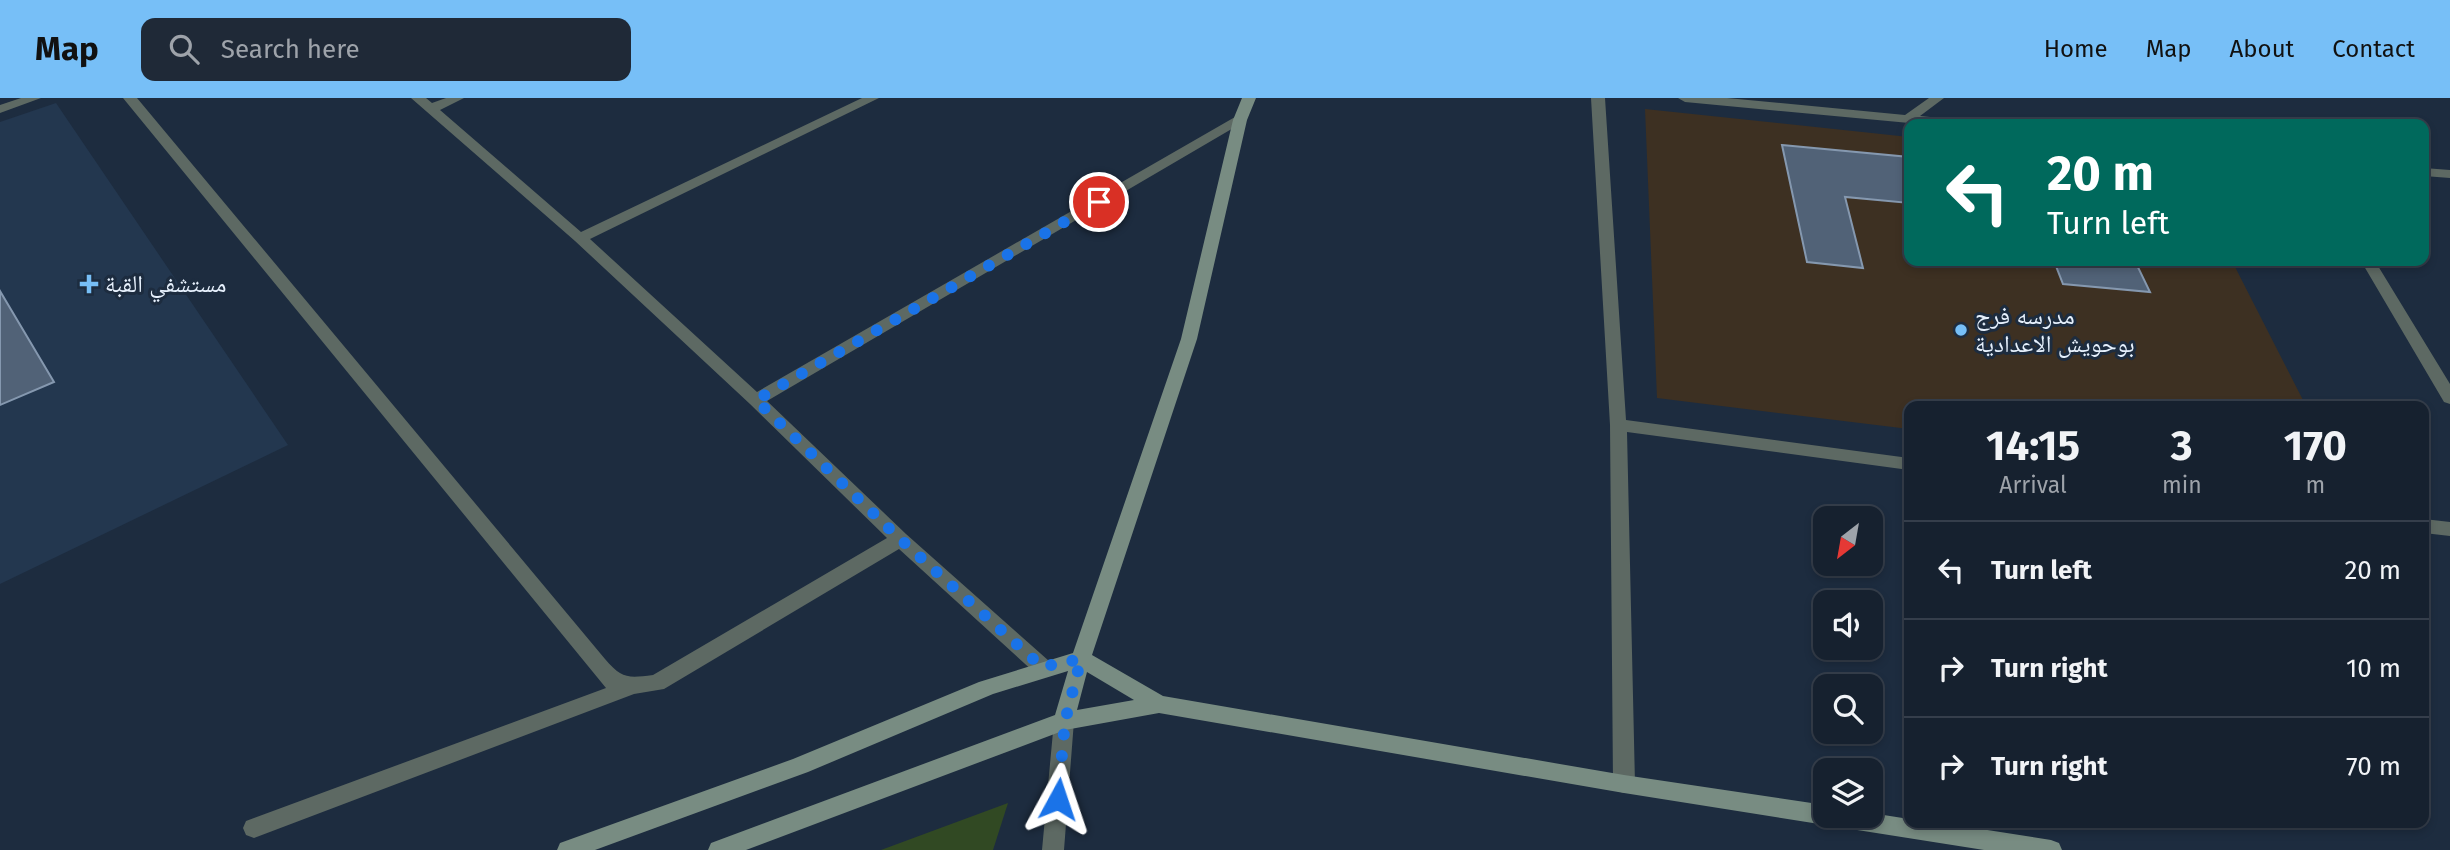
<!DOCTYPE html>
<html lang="en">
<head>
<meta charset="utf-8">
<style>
  :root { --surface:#16212f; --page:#1f2937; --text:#f1f3f6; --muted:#9ea3aa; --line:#353e4b; --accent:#77bff7 }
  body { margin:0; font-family:"Fira Sans","Noto Naskh Arabic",sans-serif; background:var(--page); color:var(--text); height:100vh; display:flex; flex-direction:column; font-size:26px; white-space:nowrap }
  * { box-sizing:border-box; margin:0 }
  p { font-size:23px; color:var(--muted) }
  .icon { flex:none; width:38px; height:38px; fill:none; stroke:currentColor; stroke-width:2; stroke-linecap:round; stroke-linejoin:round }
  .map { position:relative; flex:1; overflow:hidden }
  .drawer { position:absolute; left:1904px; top:303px; width:525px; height:427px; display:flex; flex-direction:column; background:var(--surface); border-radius:14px; box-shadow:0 4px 10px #0003,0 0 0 2px var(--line) }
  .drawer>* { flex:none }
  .top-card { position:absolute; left:1904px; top:21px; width:525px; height:147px; border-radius:14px; box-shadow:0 4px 10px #0003,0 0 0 2px var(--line); background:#00695c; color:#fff; overflow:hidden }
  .needle { width:46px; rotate:211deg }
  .buttons { position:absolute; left:1813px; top:408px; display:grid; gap:14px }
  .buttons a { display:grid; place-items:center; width:70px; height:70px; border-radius:14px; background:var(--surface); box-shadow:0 4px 10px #0003,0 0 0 2px var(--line); font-size:35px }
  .pin { position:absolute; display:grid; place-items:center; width:60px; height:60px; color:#fff; margin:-30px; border:4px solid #fff; border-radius:50%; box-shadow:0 2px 7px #0007 }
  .me { position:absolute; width:77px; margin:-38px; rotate:5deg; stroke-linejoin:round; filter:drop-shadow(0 0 5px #0008) }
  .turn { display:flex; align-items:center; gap:24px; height:147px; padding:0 28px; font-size:32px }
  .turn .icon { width:91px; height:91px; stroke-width:2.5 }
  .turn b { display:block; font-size:49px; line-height:60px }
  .eta { display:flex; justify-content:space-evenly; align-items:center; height:119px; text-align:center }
  .eta b { font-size:42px; font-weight:700; line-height:49px }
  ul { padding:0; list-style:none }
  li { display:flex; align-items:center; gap:21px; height:98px; padding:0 28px; border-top:2px solid var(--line) }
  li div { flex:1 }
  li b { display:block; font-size:26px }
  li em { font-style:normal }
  header { display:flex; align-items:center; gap:42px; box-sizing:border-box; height:98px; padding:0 35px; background:var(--accent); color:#111 }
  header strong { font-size:33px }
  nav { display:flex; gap:38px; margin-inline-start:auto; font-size:24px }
  .search { width:490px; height:63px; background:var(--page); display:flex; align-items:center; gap:18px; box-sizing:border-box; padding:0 24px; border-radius:14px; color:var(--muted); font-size:26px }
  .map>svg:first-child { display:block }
</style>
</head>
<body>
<header>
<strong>Map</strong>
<div class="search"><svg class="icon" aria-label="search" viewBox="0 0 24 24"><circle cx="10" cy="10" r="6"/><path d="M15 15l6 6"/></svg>Search here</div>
<nav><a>Home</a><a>Map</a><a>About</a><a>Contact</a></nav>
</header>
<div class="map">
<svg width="2450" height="752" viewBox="0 0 2450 752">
  <rect width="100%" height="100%" fill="#1d2c3f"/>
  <path fill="#23374f" d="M56,5L288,347L0,486V24Z"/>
  <path fill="#3d3022" d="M1645,11L1909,39V163H2232L2306,308H1909V331L1657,300Z"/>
  <path fill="#314923" d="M1008,705L993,752H881Z"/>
  <path fill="#516277" stroke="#8598af" stroke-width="2" d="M1782,47L1909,59V105L1845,99L1863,170L1807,164Z
    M2054,163H2135L2150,194L2063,186Z
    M0,193L54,284L0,307Z"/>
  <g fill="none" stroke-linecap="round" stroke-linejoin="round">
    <path fill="#5d6963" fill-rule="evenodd" d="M21,0H41L0,15V7Z
      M123,0H137L605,561C622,581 628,580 653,577L887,440L750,306L575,143L411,0H426L432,5L446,0H464L440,12L581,134L862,0H879L590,141L757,294L1235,19L1240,18L1247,22L767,303L906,436L1049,563L1052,569L1049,575L1042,577L1035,575L899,451L664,591L634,596L254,740L246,737L243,730L246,723L606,590Z
      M1591,0H1605L1626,322L1909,360V372L1627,334L1635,686L1631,693L1624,695L1617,693L1613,686L1610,327Z
      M1678,0H1727L1905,17L1929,0H1944L1920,18L1960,22L1967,26H1920L1685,4Z
      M2424,70L2450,72V80L2424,78Z
      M2361,163H2375L2450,286V306L2444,304Z
      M2424,421L2450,424V438L2424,435Z
      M1064,614L1071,617L1074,623L1064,752H1042L1054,623L1057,617Z"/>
    <path fill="#788c82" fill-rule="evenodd" d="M1242,0H1256L1247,22L1197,241L1092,557L1163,598L1624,677L1825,707V718H1871V715L1909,721V724H1936L2051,742L2059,745L2062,752H1984L1624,695L1159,615L1065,632L746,752H708L711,745L1055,617L1068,573L993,596L808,674L595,752H557L560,745L793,661L979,584L1073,555L1181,241L1233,22ZM1087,574L1134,602L1077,612Z"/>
  </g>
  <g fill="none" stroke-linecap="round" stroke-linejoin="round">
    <path stroke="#1a73e8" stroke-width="12" stroke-dasharray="0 21.6" d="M1058,701L1065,623L1081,561L1042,569L900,441L756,302L1099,104"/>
  </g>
  <g fill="#77bff7" stroke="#1d2c3f" stroke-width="2.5">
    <path d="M85.5 175.5h7v7h7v7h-7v7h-7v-7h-7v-7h7z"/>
    <circle cx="1961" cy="232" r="7"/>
  </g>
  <g text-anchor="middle" stroke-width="6" stroke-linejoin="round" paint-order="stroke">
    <g font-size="24" fill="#e6f0fc" stroke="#1d2c3f" text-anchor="start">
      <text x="105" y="194">مستشفي القبة</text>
      <text x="1975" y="226">مدرسه فرج<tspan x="1975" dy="28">بوحويش الاعدادية</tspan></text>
    </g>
  </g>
</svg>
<div class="buttons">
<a><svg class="needle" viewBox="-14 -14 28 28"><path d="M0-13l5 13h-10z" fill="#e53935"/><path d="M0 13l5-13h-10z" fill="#9ea3aa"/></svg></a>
<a><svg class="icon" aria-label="sound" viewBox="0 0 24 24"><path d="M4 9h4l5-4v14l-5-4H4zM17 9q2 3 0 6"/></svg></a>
<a><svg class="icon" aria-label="search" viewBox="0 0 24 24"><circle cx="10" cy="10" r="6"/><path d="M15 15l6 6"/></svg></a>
<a><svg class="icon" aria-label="layers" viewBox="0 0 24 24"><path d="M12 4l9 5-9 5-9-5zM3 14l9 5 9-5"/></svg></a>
</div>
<div class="pin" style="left:1099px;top:104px;background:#d93025"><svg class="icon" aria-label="arrive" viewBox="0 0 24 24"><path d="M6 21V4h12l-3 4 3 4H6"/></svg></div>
<svg class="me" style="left:1058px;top:701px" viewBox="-20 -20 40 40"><path d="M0-17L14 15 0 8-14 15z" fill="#1a73e8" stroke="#fff" stroke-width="4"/></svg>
<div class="top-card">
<div class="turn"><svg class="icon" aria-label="left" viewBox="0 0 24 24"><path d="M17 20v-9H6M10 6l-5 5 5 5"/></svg><div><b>20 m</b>Turn left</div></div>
</div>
<section class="drawer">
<div class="eta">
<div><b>14:15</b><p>Arrival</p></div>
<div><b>3</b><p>min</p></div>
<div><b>170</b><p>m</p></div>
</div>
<ul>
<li><svg class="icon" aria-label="left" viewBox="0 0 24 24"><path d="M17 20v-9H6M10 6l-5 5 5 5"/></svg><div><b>Turn left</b></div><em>20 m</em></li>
<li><svg class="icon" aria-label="right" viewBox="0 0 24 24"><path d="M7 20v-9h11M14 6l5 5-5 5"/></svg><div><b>Turn right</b></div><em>10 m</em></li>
<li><svg class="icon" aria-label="right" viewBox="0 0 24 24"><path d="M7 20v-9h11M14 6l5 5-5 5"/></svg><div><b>Turn right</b></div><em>70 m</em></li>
</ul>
</section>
</div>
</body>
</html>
